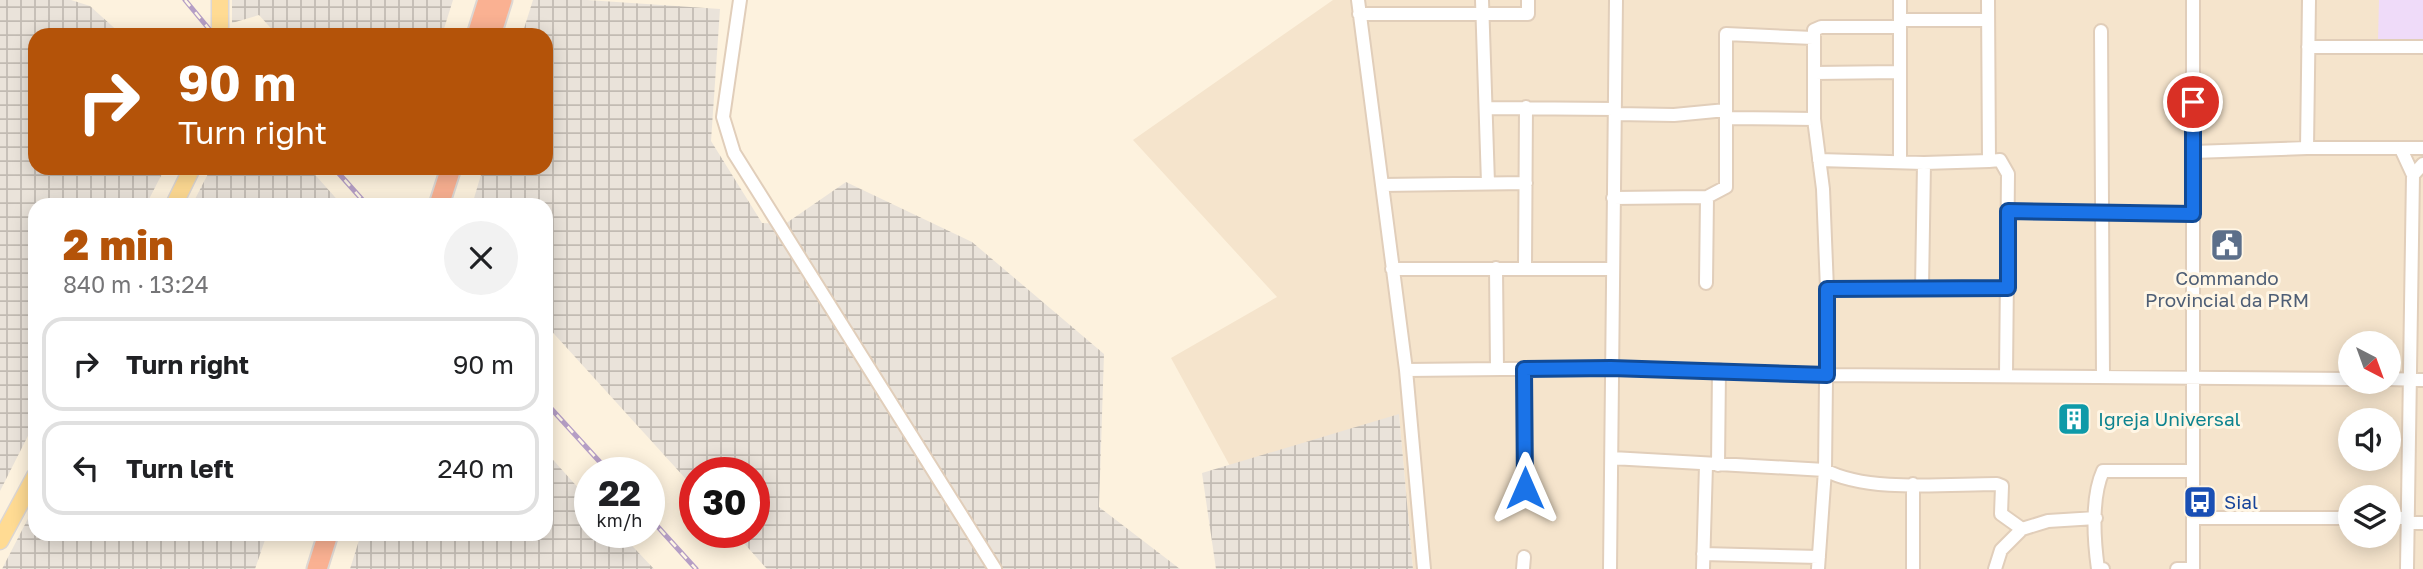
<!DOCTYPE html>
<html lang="en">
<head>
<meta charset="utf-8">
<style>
  :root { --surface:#fff; --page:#f2f2f2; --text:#202124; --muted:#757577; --line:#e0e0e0; --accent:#b45309 }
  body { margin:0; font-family:"Golos Text",sans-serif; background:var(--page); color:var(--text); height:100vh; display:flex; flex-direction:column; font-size:26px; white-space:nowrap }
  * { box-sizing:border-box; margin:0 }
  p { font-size:23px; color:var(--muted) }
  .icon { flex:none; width:38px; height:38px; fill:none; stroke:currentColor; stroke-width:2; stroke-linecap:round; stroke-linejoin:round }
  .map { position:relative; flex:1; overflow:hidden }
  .details { position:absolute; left:28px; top:198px; width:525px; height:343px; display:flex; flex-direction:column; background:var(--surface); border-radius:21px; box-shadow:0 4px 18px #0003 }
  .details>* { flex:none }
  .banner { position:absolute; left:28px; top:28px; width:525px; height:147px; border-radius:21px; box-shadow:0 4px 18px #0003; background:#b45309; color:#fff; overflow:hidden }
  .needle { width:46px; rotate:139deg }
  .tools { position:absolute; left:2338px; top:331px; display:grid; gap:14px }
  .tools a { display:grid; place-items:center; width:63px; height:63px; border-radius:50%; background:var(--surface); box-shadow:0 4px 18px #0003; font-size:35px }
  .speed { position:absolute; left:574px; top:457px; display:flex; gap:14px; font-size:35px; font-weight:700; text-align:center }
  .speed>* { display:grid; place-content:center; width:91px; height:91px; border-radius:50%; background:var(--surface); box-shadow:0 4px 18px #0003; line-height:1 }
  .speed small { font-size:18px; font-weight:400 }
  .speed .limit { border:10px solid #d22; background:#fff; color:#111 }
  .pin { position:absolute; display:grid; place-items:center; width:60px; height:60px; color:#fff; margin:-30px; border:4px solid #fff; border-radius:50%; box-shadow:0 2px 7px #0007 }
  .me { position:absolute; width:77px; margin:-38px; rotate:0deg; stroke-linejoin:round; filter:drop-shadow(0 0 5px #0008) }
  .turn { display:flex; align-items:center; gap:24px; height:147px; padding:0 35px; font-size:32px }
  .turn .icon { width:91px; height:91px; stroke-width:2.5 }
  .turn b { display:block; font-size:49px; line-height:60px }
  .round { display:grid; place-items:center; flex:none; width:74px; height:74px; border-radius:37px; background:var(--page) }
  .summary { display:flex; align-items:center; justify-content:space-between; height:119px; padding:0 35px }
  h1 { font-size:42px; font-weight:800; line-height:52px; color:var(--accent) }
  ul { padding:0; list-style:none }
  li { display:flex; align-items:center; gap:21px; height:94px; margin:0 14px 10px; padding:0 21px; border:4px solid var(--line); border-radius:21px }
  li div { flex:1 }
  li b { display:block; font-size:26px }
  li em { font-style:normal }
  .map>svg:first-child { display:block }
</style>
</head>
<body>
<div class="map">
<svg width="2423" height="569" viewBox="0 0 2423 569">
  <defs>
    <pattern id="industrial-grid" width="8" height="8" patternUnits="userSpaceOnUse" patternTransform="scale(1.75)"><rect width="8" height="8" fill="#eae3da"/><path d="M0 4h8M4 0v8" fill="none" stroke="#c2bbb3"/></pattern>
  </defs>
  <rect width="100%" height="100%" fill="#fdf2de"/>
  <path fill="#f5e4cc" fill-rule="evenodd" d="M1333,0H2423V569H1413L1399,415L1230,466L1171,358L1277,297L1133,140ZM2350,343H2389V382H2350ZM2350,420H2389V458H2350ZM2350,497H2389V536H2350Z"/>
  <path fill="url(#industrial-grid)" d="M0,0H71L90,6L122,35H35V168H165L146,205H35V422L0,491Z
    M232,0H453L442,35H277L259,15L232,23Z
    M533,0H587L720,9L711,141L762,223L785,224L846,182L972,242L1104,354L1099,507L1180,569H767L734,532H754V472H695V489L546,325V205H472L483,168H546V35H522Z
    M211,168H309L342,205H192Z
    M1399,414L1413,569H1216L1202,473Z
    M546,452L590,501V532H619L654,569H350L361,534H546Z
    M35,505V534H267L255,569H2Z"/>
  <path fill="#efdbf9" d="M2379,0H2423V41H2378Z"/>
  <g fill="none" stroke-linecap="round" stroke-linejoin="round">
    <defs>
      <path id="minor" d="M740,0L723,117L734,153L995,569
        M1358,0L1406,370L1424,569
        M1482,0L1488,183
        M1988,0L1989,161L2000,160L2008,174L2006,375
        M2193,0V569
        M1359,14H1528V0
        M1900,20H1988
        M2101,31L2103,376
        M2308,47H2423
        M1814,73L1900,72
        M1487,108L1615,109
        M1616,114L1674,115L1726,110
        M1726,118L1814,119
        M2307,148L2309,0
        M2401,149L2413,175L2407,569
        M2193,152L2307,148H2423
        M1819,160L1924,163L1989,161
        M1900,162V0
        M2413,175L2423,164
        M1382,185L1526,183
        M1613,198L1707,197L1726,187V34L1813,38
        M2009,211L2193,214
        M1525,267L1526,107
        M1496,268L1497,369
        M1392,269H1613
        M1706,283L1707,197
        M1922,288L1924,163
        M1827,289L2008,288
        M1524,369L1525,488
        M1406,370L1611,368L1827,375L2350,379
        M2389,379L2423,380
        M1612,458L1825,470C1868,493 1947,484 1997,484L2002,486L2001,514L2022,529L2001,550L1995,569
        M1718,465L1719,370
        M2193,518H2350
        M2389,518H2408
        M2408,523H2423
        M2022,529L2048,521L2096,518
        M1703,554L1819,557
        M1523,569L1524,557
        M1610,569L1616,0
        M1703,569L1706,465
        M1818,569L1825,470L1827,289L1823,189L1814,119V30L1821,27H1900
        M1913,569V484
        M2103,569H2098C2094,541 2091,497 2103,471H2193
        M2177,569H2193"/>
      <path id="major" d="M220,0V35
        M174,205L192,168
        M0,541L35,476"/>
      <path id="highway" d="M477,35L488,0
        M491,35L502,0
        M439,205L451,168
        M317,569L328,534"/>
    </defs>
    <use href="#minor" stroke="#e1ceba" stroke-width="16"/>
    <use href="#major" stroke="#ddd7d3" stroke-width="19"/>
    <use href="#highway" stroke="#ddd7d3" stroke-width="23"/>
    <use href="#minor" stroke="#fff" stroke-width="12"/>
    <use href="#major" stroke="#ffdb93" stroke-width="16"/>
    <use href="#highway" stroke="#fab192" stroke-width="19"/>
    <defs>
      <path id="rail" d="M185,0L214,35
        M334,168L367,205
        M546,403L609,472
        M649,517L696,569"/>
    </defs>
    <use href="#rail" stroke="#b59ec5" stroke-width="5"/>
    <use href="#rail" stroke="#fff6e5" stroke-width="2.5" stroke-dasharray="8" stroke-linecap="butt"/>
  </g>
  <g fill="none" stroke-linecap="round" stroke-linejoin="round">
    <defs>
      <path id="route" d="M1525,488L1524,369L1611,368L1827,375V289L2008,288V211L2193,214V102"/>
    </defs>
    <use href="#route" stroke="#114b97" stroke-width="18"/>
    <use href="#route" stroke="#1a73e8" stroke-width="12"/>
  </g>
  <defs>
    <symbol id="civic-square" viewBox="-11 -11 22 22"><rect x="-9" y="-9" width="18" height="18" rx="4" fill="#5c6f8a" stroke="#fff6e5"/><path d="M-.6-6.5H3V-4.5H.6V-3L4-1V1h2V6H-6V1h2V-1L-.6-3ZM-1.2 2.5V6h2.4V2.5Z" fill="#fff"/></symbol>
    <symbol id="building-square" viewBox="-11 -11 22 22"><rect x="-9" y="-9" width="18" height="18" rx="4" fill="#0f9aa8" stroke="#fff6e5"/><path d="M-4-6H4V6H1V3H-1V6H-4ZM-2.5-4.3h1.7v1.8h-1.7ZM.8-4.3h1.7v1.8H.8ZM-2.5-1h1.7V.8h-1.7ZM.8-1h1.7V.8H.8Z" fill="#fff"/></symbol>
    <symbol id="bus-square" viewBox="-11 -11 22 22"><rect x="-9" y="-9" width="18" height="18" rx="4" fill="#1a4fb4" stroke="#fff6e5"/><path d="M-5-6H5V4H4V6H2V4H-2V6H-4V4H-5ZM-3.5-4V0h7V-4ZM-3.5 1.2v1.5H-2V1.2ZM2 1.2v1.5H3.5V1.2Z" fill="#fff"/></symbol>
  </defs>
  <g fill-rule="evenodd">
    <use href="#civic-square" x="2208" y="226" width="38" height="38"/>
    <use href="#building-square" x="2055" y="400" width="38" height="38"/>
    <use href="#bus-square" x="2181" y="483" width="38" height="38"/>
  </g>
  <g text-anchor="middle" stroke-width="6" stroke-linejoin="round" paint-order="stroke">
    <g font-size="19" fill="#4e5e75" stroke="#fff6e5">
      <text x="2227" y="285">Commando<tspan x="2227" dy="22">Provincial da PRM</tspan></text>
    </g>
    <g font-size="19" fill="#0d838f" stroke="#fff6e5" text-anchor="start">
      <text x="2098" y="426">Igreja Universal</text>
    </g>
    <g font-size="19" fill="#164399" stroke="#fff6e5" text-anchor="start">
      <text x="2224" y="509">Sial</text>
    </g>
  </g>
</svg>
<div class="tools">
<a><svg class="needle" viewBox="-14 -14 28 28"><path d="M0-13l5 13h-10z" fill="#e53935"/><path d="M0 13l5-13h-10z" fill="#757577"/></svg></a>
<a><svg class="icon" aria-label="sound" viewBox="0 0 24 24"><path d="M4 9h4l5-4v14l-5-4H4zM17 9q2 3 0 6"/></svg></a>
<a><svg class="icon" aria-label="layers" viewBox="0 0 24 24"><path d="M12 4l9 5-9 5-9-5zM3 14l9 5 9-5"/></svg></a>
</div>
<div class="speed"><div>22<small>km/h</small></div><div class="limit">30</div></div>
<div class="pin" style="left:2193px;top:102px;background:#d93025"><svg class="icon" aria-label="arrive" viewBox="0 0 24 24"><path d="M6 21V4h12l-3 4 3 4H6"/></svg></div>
<svg class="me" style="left:1525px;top:488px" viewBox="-20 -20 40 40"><path d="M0-17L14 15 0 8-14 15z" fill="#1a73e8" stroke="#fff" stroke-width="4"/></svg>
<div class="banner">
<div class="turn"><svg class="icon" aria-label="right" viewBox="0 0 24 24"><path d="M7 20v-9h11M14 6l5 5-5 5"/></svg><div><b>90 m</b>Turn right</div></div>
</div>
<section class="details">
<div class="summary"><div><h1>2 min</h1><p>840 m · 13:24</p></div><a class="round"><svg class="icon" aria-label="close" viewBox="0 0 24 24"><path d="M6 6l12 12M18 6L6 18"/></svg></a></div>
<ul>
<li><svg class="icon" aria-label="right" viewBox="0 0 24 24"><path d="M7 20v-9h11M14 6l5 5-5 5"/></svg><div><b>Turn right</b></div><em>90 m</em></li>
<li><svg class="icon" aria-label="left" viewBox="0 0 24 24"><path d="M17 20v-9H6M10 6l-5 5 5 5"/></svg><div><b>Turn left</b></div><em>240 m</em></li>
</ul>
</section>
</div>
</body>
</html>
